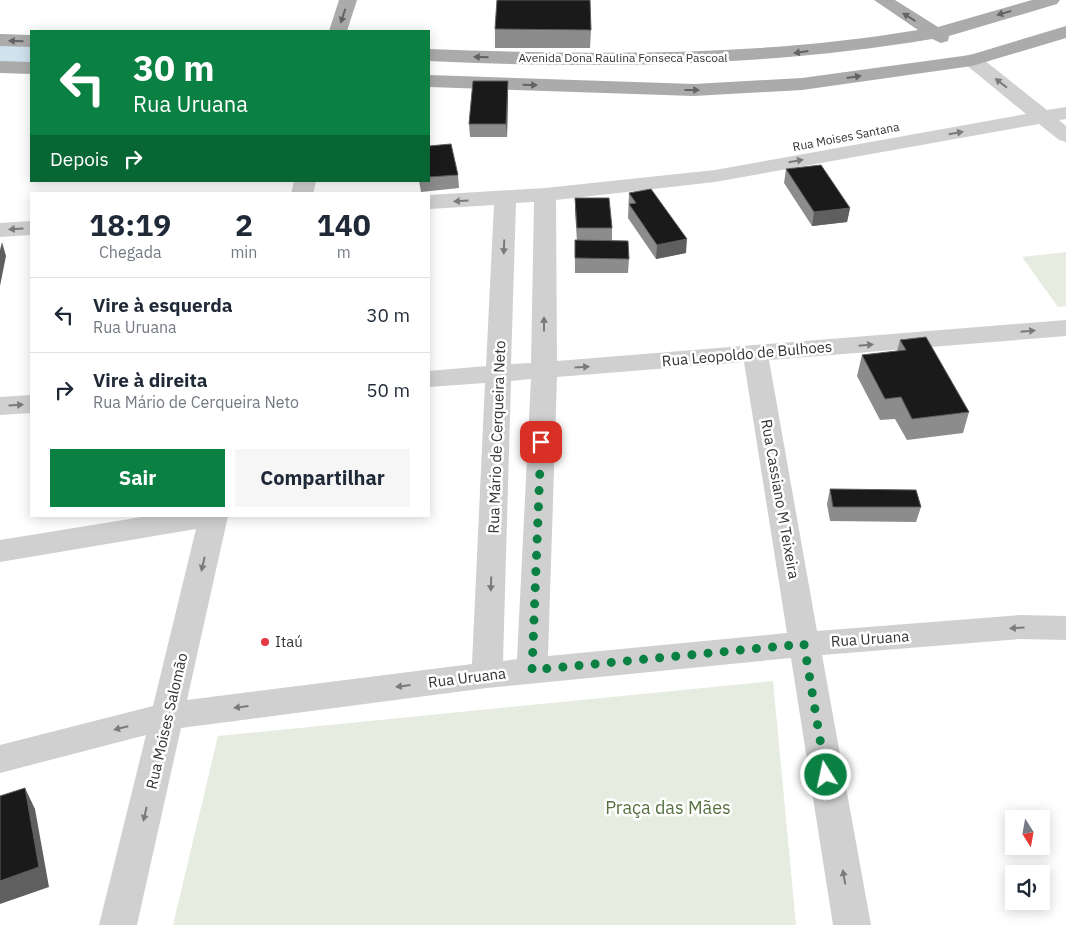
<!DOCTYPE html>
<html lang="pt">
<head>
<meta charset="utf-8">
<style>
  :root { --surface:#fff; --page:#f6f6f7; --text:#1f2937; --muted:#747a83; --line:#e0e1e3; --accent:#0b8043 }
  body { margin:0; font-family:"IBM Plex Sans",sans-serif; background:var(--page); color:var(--text); height:100vh; display:flex; flex-direction:column; font-size:19px; white-space:nowrap }
  * { box-sizing:border-box; margin:0 }
  p { font-size:16px; color:var(--muted) }
  .icon { flex:none; width:28px; height:28px; fill:none; stroke:currentColor; stroke-width:2; stroke-linecap:round; stroke-linejoin:round }
  .map { position:relative; flex:1; overflow:hidden }
  .sheet { position:absolute; left:30px; top:192px; width:400px; height:325px; display:flex; flex-direction:column; background:var(--surface); border-radius:0px; box-shadow:0 2px 12px #0003 }
  .sheet>* { flex:none }
  .top-card { position:absolute; left:30px; top:30px; width:400px; height:152px; border-radius:0px; box-shadow:0 2px 12px #0003; background:#0b8043; color:#fff; overflow:hidden }
  .needle { width:32px; rotate:169deg }
  .tools { position:absolute; left:1005px; top:810px; display:grid; gap:10px }
  .tools a { display:grid; place-items:center; width:45px; height:45px; border-radius:0px; background:var(--surface); box-shadow:0 2px 12px #0003; font-size:25px }
  .pin { position:absolute; display:grid; place-items:center; width:42px; height:42px; color:#fff; margin:-21px; border-radius:10px; box-shadow:0 2px 8px #0006 }
  .me { position:absolute; width:55px; margin:-28px; rotate:350deg; stroke-linejoin:round; filter:drop-shadow(0 0 4px #0008) }
  .turn { display:flex; align-items:center; gap:18px; height:105px; padding:0 20px; font-size:22px }
  .turn .icon { width:65px; height:65px; stroke-width:2.5 }
  .turn b { display:block; font-size:35px; line-height:42px }
  .then { display:flex; align-items:center; height:48px; padding:0 20px; background:#0003; gap:10px; font-size:19px }
  .eta { display:flex; justify-content:space-evenly; align-items:center; height:85px; text-align:center }
  .eta b { font-size:30px; font-weight:700; line-height:35px }
  .cta { display:flex; gap:10px; margin-top:auto; padding:10px 20px }
  .cta a { flex:1; height:58px; border-radius:0px; background:var(--accent); color:#fff; font-size:20px; font-weight:700; line-height:58px; text-align:center }
  .cta a+a { background:var(--page); color:var(--text) }
  ul { padding:0; list-style:none }
  li { display:flex; align-items:center; gap:15px; height:75px; padding:0 20px; border-top:1px solid var(--line) }
  li div { flex:1 }
  li b { display:block; font-size:19px }
  li em { font-style:normal }
  .map>svg:first-child { display:block }
</style>
</head>
<body>
<div class="map">
<svg width="1066" height="925" viewBox="0 0 1066 925">
  <rect width="100%" height="100%" fill="#fff"/>
  <path fill="#e6ecdf" d="M1066,252V306L1058,307L1022,257Z
    M773,681L796,925H173L218,736Z"/>
  <g fill="none" stroke-linecap="round" stroke-linejoin="round">
    <path fill="#cfe2ee" fill-rule="evenodd" d="M0,42L31,43V67L0,66Z"/>
    <path fill="#d0d0d0" fill-rule="evenodd" d="M972,54L979,56L1047,110L1066,107V119L1059,120L1066,126V142L1059,140L1039,124L715,182L556,200L557,361L1066,320V336L769,360L817,631L1020,615L1066,616V640L1020,639L822,655L871,925H833L791,658L487,688L181,728L137,925H99L146,735L0,773V745L153,706L196,529L0,562V540L148,516H228L187,700L472,664L485,383L429,387V371L486,366L494,205L429,209V195L545,188L715,170L1026,114L965,64L962,60L965,56ZM534,202L531,363L511,364L516,203ZM744,362L787,633L548,656L557,377ZM531,379L517,659L503,661L511,381Z
      M294,181H316L313,194H291Z
      M31,221V235L0,237V223Z
      M31,395V413L0,415V397Z"/>
    <path fill="#ababab" fill-rule="evenodd" d="M339,0H357L347,31H329Z
      M874,0H895L938,27L1032,0H1060L1057,4L949,36L948,41L941,43L932,39C765,67 597,69 429,61V49C593,55 756,57 918,30Z
      M1066,26V38L972,66L802,90L694,96L429,87V75L694,84L802,78L970,55Z
      M0,34L31,35V47L0,46Z
      M0,61L31,62V74L0,73Z"/>
  </g>
  <path fill="#8c8c8c" d="M495,29L591,30L590,48H495Z
    M508,94L507,137H470L469,124Z
    M429,146L458,175L459,188L421,192L419,181H429Z
    M786,169L850,208L847,222L812,226L784,183Z
    M629,193L686,253L656,259L628,218Z
    M575,198L612,228V241L629,259L628,273H575V240L577,241L575,212Z
    M900,340L969,412L963,433L907,440L895,419L880,420L857,376L862,355L897,351Z
    M830,489L921,507L916,522L830,521L827,504Z"/>
  <path fill="#5f5f5f" d="M508,81V94L507,137L506,124Z
    M850,208L847,222L812,226L814,212Z
    M687,239L686,253L656,259L657,245Z
    M2,242L6,256L0,286V250Z
    M25,788L35,809L49,887L0,904V881Z"/>
  <path fill="#1a1a1a" stroke="#5f5f5f" d="M497,0H590L591,30L495,29Z
    M473,81H508L506,124H469Z
    M451,144L458,175L429,177V146Z
    M821,165L850,208L814,212L786,169Z
    M651,189L687,239L657,245L629,204L636,203L629,193Z
    M575,198H609L612,228H577Z
    M575,240L628,241L629,259L575,258Z
    M926,337L969,412L912,419L901,397L885,399L862,355L906,350L900,340Z
    M830,489L916,490L921,507H833Z
    M25,788L39,867L0,881V796Z"/>
  <defs><path id="oneway-solid" d="M-6-.8H1V-3.2L6.5 0L1 3.2V.8H-6Z" transform="scale(1.25)"/></defs>
  <g fill="#636363">
    <use href="#oneway-solid" transform="translate(1004 13) rotate(164)"/>
    <use href="#oneway-solid" transform="translate(343 16) rotate(108)"/>
    <use href="#oneway-solid" transform="translate(909 17) rotate(-148)"/>
    <use href="#oneway-solid" transform="translate(16 41) rotate(-178)"/>
    <use href="#oneway-solid" transform="translate(801 52) rotate(172)"/>
    <use href="#oneway-solid" transform="translate(481 57) rotate(-178)"/>
    <use href="#oneway-solid" transform="translate(854 77) rotate(-8)"/>
    <use href="#oneway-solid" transform="translate(530 85) rotate(2)"/>
    <use href="#oneway-solid" transform="translate(692 90)"/>
  </g>
  <g fill="#7a7a7a">
    <use href="#oneway-solid" transform="translate(1001 83) rotate(-142)"/>
    <use href="#oneway-solid" transform="translate(956 133) rotate(-10)"/>
    <use href="#oneway-solid" transform="translate(796 161) rotate(-10)"/>
    <use href="#oneway-solid" transform="translate(461 201) rotate(177)"/>
    <use href="#oneway-solid" transform="translate(16 229) rotate(176)"/>
    <use href="#oneway-solid" transform="translate(504 247) rotate(92)"/>
    <use href="#oneway-solid" transform="translate(544 324) rotate(-90)"/>
    <use href="#oneway-solid" transform="translate(1028 331) rotate(-5)"/>
    <use href="#oneway-solid" transform="translate(866 345) rotate(-5)"/>
    <use href="#oneway-solid" transform="translate(582 367) rotate(-4)"/>
    <use href="#oneway-solid" transform="translate(16 405) rotate(-4)"/>
    <use href="#oneway-solid" transform="translate(203 564) rotate(103)"/>
    <use href="#oneway-solid" transform="translate(491 584) rotate(92)"/>
    <use href="#oneway-solid" transform="translate(1017 628) rotate(177)"/>
    <use href="#oneway-solid" transform="translate(403 686) rotate(173)"/>
    <use href="#oneway-solid" transform="translate(241 707) rotate(173)"/>
    <use href="#oneway-solid" transform="translate(121 728) rotate(166)"/>
    <use href="#oneway-solid" transform="translate(145 814) rotate(103)"/>
    <use href="#oneway-solid" transform="translate(844 877) rotate(-100)"/>
  </g>
  <g fill="none" stroke-linecap="round" stroke-linejoin="round">
    <path stroke="#0b8043" stroke-width="9" stroke-dasharray="0 16.2" d="M541,442L532,670L804,644L826,775"/>
  </g>
  <circle fill="#e63946" stroke="#fff" stroke-width="2" cx="265" cy="642" r="5"/>
  <g text-anchor="middle" stroke-width="5" stroke-linejoin="round" paint-order="stroke">
    <g font-size="12" fill="#333" stroke="#fff">
      <text x="623" y="62">Avenida Dona Raulina Fonseca Pascoal</text>
      <text transform="translate(846 137) rotate(-11)" y="4">Rua Moises Santana</text>
    </g>
    <g font-size="15" fill="#333" stroke="#fff">
      <text transform="translate(747 354) rotate(-5)" y="5">Rua Leopoldo de Bulhoes</text>
      <text transform="translate(497 437) rotate(-88)" y="5">Rua Mário de Cerqueira Neto</text>
      <text transform="translate(780 499) rotate(80)" y="5">Rua Cassiano M Teixeira</text>
      <text transform="translate(870 639) rotate(-4)" y="5">Rua Uruana</text>
      <text transform="translate(467 678) rotate(-7)" y="5">Rua Uruana</text>
      <text transform="translate(167 721) rotate(-77)" y="5">Rua Moises Salomão</text>
    </g>
    <g font-size="15" fill="#333" stroke="#fff" text-anchor="start">
      <text x="275" y="647">Itaú</text>
    </g>
    <g font-size="18" fill="#56703f" stroke="#fff">
      <text x="668" y="814">Praça das Mães</text>
    </g>
  </g>
</svg>
<div class="tools">
<a><svg class="needle" viewBox="-14 -14 28 28"><path d="M0-13l5 13h-10z" fill="#e53935"/><path d="M0 13l5-13h-10z" fill="#747a83"/></svg></a>
<a><svg class="icon" aria-label="sound" viewBox="0 0 24 24"><path d="M4 9h4l5-4v14l-5-4H4zM17 9q2 3 0 6"/></svg></a>
</div>
<div class="pin" style="left:541px;top:442px;background:#d93025"><svg class="icon" aria-label="arrive" viewBox="0 0 24 24"><path d="M6 21V4h12l-3 4 3 4H6"/></svg></div>
<svg class="me" style="left:826px;top:775px" viewBox="-20 -20 40 40"><circle r="17" fill="#0b8043" stroke="#fff" stroke-width="3"/><path d="M0-11L8 9 0 5-8 9z" fill="#fff"/></svg>
<div class="top-card">
<div class="turn"><svg class="icon" aria-label="left" viewBox="0 0 24 24"><path d="M17 20v-9H6M10 6l-5 5 5 5"/></svg><div><b>30 m</b>Rua Uruana</div></div>
<div class="then">Depois<svg class="icon" aria-label="right" viewBox="0 0 24 24"><path d="M7 20v-9h11M14 6l5 5-5 5"/></svg></div>
</div>
<section class="sheet">
<div class="eta">
<div><b>18:19</b><p>Chegada</p></div>
<div><b>2</b><p>min</p></div>
<div><b>140</b><p>m</p></div>
</div>
<ul>
<li><svg class="icon" aria-label="left" viewBox="0 0 24 24"><path d="M17 20v-9H6M10 6l-5 5 5 5"/></svg><div><b>Vire à esquerda</b><p>Rua Uruana</p></div><em>30 m</em></li>
<li><svg class="icon" aria-label="right" viewBox="0 0 24 24"><path d="M7 20v-9h11M14 6l5 5-5 5"/></svg><div><b>Vire à direita</b><p>Rua Mário de Cerqueira Neto</p></div><em>50 m</em></li>
</ul>
<div class="cta"><a>Sair</a><a>Compartilhar</a></div>
</section>
</div>
</body>
</html>
